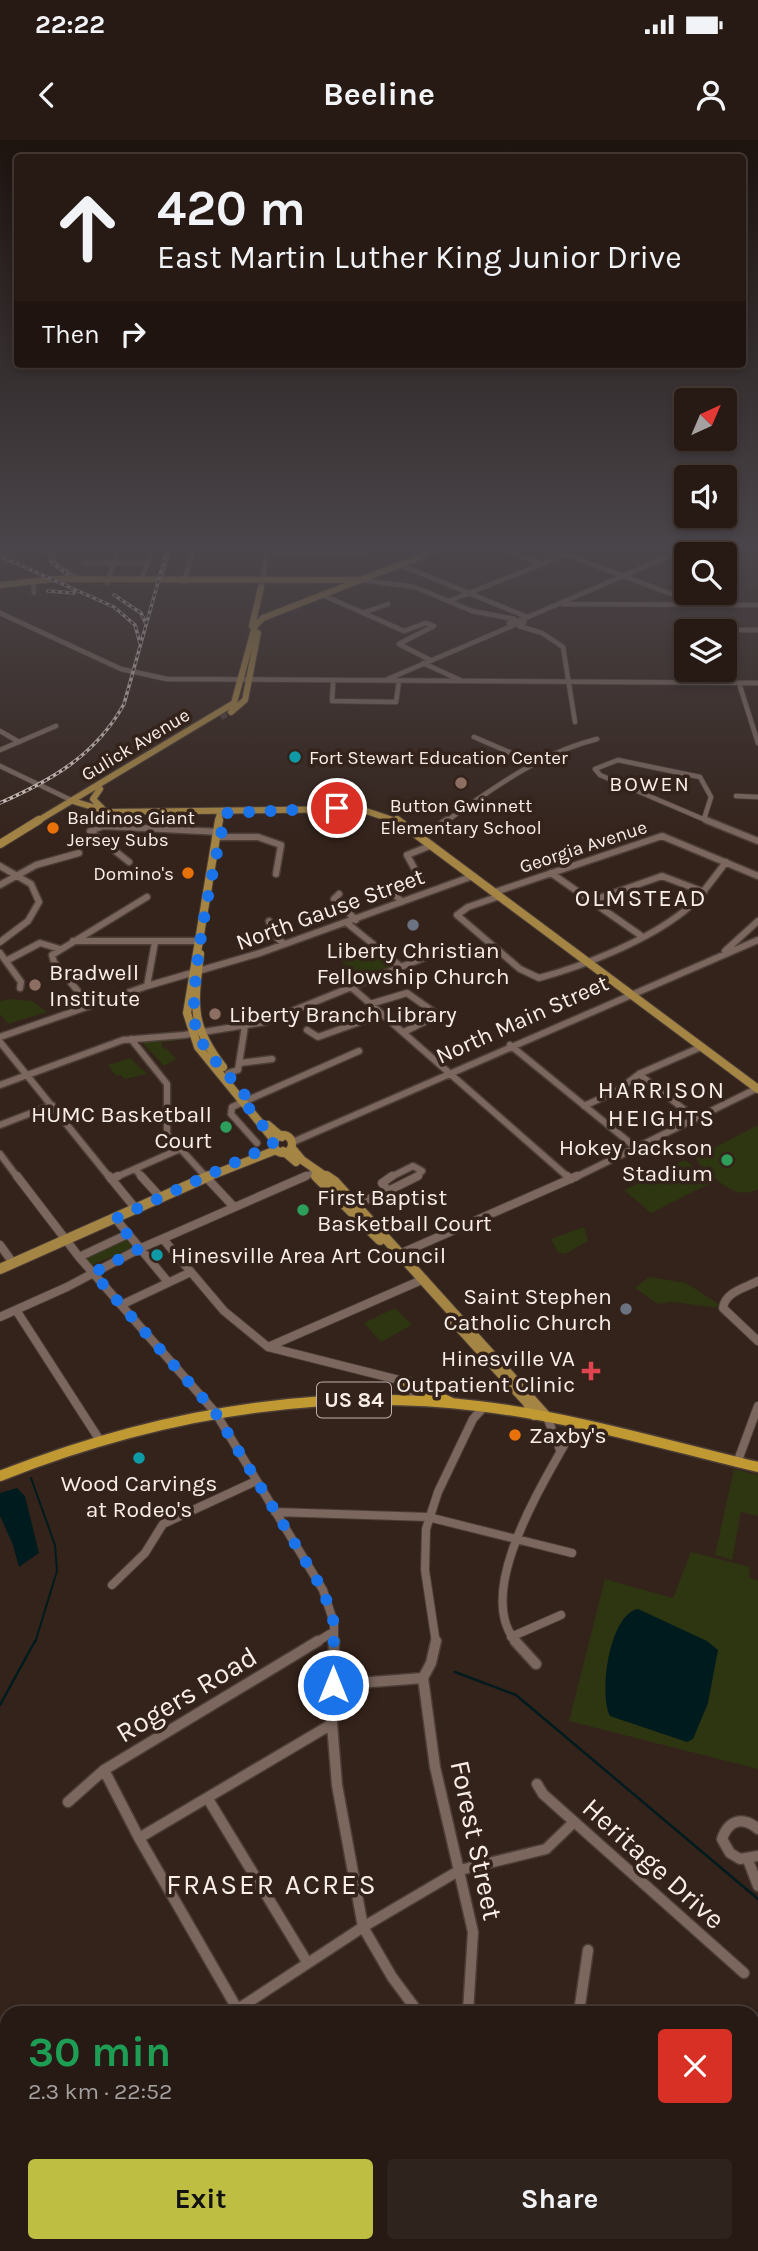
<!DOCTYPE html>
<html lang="en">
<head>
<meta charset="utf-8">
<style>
  :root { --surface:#271a14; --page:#2f231d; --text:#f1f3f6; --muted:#a4a1a0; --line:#433834; --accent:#bebf42 }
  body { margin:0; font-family:Karla,sans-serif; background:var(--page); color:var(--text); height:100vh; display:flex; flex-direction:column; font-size:26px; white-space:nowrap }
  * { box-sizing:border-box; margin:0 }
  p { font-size:23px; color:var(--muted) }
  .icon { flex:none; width:38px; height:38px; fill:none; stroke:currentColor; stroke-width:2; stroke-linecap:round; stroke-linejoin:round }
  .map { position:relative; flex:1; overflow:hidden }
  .side { position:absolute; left:0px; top:1866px; width:760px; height:247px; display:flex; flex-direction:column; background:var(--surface); border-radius:21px 21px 0 0; box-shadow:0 4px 10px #0003,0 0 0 2px var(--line) }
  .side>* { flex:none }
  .top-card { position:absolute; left:14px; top:14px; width:732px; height:214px; border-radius:7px; box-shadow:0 4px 10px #0003,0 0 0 2px var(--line); background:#271a14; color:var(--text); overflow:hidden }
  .needle { width:46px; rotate:44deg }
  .fabs { position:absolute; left:674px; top:248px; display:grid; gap:14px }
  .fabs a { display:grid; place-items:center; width:63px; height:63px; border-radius:7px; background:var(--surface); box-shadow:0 4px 10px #0003,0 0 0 2px var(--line); font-size:35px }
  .pin { position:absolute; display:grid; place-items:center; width:60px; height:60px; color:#fff; margin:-30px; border:4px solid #fff; border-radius:50%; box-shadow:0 2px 7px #0007 }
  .me { position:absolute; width:77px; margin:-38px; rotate:0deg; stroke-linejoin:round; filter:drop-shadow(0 0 5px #0008) }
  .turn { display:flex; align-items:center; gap:24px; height:147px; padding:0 28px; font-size:32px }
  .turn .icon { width:91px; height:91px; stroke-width:2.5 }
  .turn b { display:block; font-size:49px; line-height:60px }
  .then { display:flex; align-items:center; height:66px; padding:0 28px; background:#0003; gap:14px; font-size:26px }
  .round { display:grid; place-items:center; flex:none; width:74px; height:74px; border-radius:7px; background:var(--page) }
  .summary { display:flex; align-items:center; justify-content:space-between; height:119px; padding:0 28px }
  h1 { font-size:42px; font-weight:700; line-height:52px; color:#1e9e55 }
  .cta { display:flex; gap:14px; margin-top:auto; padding:14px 28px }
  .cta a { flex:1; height:80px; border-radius:7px; background:var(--accent); color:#111; font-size:28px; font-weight:700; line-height:80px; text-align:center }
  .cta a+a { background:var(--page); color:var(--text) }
  .status { display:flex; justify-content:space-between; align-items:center; height:49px; padding:0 35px; background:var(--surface); direction:ltr }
  .status svg { height:19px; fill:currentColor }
  header { display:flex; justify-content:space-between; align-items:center; height:91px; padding:0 28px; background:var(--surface); font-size:32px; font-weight:700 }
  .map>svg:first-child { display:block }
</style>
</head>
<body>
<div class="status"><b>22:22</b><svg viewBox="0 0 49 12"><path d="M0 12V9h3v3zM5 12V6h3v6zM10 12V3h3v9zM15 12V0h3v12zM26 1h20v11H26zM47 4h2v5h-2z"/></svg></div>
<header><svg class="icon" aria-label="back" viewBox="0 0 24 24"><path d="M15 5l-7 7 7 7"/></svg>Beeline<svg class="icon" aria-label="person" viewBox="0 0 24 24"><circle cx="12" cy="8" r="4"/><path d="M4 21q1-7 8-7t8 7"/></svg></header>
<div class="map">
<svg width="758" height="2111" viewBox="0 0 758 2111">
  <rect width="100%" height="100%" fill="#34231b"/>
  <path fill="#2d3611" d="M356,813L363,819L379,813L393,825L360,838L339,819Z
    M12,859L32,861L47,872L8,884L0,874V861Z
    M179,897L181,900L162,902V907L167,909L176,919L164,926L139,899Z
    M130,918L147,934L124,939L121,935L116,936L108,925Z
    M758,985V1049C734,1062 716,1038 698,1023L696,1017Z
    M685,1020L713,1042L651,1073L624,1050Z
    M584,1087L588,1101L565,1114L558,1112L551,1099Z
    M125,1099L134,1106L132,1108L90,1126L84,1117Z
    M649,1137L686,1143L720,1165L719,1168L672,1162L658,1164L635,1148Z
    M395,1168L412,1185L381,1202L364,1183Z
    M734,1329L758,1335V1376L741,1372L732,1420L715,1415Z
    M691,1412L750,1427L749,1437L758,1441V1629L569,1581L605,1439L673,1458Z"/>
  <path fill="#001b1e" d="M17,1348L25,1356L39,1413L19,1427L13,1405L0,1376V1353Z
    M638,1469L707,1501L718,1510L708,1563L693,1599L687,1602L610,1576C598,1553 610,1473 638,1469Z"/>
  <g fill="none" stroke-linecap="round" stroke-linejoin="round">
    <path stroke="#001b1e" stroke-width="2" d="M31,1338L55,1405L57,1431L35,1503"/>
    <path stroke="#001b1e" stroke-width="2.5" d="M455,1532L516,1555L758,1759
      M0,1565L35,1501"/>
    <path stroke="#52413a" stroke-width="6" stroke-dasharray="6 2.5" stroke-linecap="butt" d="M221,577L227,574"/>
    <defs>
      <path id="minor-far3" d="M37,410L59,411
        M52,410L56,424L78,439
        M554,410L677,456L682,465
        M267,412L365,413
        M510,412L542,424L565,414
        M432,413L440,410
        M83,423H148
        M403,426L527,477
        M141,440L152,410
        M161,440L169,410
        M360,440L415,447L472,471L514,479
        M33,442L34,453
        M184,442L193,410
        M107,443L118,410
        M262,443L267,410
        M325,456L404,491L426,483L434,486L399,504L430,520
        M449,461L542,424
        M563,464L758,465
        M0,473L121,529L167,539L758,543
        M363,473L388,464
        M521,480L524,482L522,485L509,483Z
        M521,480L683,410
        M519,486L542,493L563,507L575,582
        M717,490H758
        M724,519H732
        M423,523L460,540
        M388,539L512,486
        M739,543L758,603
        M333,544L332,561L396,562L399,541
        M0,591L19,602
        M474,597L537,624
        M0,610L56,586
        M0,626L73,661
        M736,656L758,657
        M704,679L711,657L700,637L618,620L595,629L600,635L710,682
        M445,682C492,649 540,613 597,599"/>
      <path id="minor-far2" d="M706,680L758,701
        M215,697H258L281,705L276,734
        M421,698L447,680
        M129,722L90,691L103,686L221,692
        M0,726L31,744L39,762L28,781L0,802
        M551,733L640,795
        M0,745L36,725L79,713
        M495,752L662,696L758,736
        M339,754L334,759L356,780
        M500,756L468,767L457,775L520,829L539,838C584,826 646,801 683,772C700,758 713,739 726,722
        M591,761L662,736L704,752
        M402,762L391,751L420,739L407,715L432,705
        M269,781L273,794L284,804
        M347,783L400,826
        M73,801H201
        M725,811L758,781
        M0,813L21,842L20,848
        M6,821L40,803L60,809
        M147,846L155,802
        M350,846L569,1038
        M370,864L407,853L438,875L404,892
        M90,866L54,822L52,815L147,757
        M307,890L318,897L382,874
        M0,897L147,846L260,813L473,736
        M131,899L167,944V994L207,1038
        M0,902L110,1038
        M510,905L635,1007
        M240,923L272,919
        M228,933L238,930L245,886
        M639,934L695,978
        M0,945L123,900L184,895L265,882L443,810
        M584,966L617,951L639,934L701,907
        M0,985L52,965
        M293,1002L758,800
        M257,1003L231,974L232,967L359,911
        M0,1014L18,1038
        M135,1029L143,1038
        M114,1038L180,1009
        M302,1038L313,1033
        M389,1038L413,1026L422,1031L415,1038
        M574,1038L758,948"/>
      <path id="minor-far1" d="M17,1036L79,1117L215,1272L323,1450L334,1483V1503
        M109,1036L136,1069
        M141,1036L161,1058
        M205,1036L234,1067
        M567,1036L571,1039
        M111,1039L118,1036
        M388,1051L382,1043L392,1036
        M388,1051L418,1036
        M359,1063L388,1051
        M115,1078L168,1142
        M163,1099L224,1171L268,1207L407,1242L413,1249L414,1261
        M0,1105L13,1123
        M395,1116L577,1036
        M79,1117L128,1094
        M758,1141C745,1148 725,1152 723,1168L758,1201
        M121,1165L191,1132
        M16,1170L99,1299
        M0,1177L67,1147L139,1109L306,1036
        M268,1207L424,1139
        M547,1277L560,1310
        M737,1323L758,1266
        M275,1372L428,1377L572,1413
        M112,1445L145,1413L163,1384L256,1341
        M511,1497L561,1475
        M315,1503L333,1492
        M436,1503L425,1430L426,1389L438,1352L473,1279L484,1267
        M517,1503C470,1452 550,1333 576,1284"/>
      <path id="minor" d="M334,1501L332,1584L337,1645L363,1787L392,1837L418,1872
        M515,1501L536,1524
        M423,1538L435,1627L473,1792L468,1872
        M333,1545L423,1538L431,1523L436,1501
        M104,1630L139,1698L239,1872
        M537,1644L543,1654L744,1833
        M208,1659L307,1822
        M68,1662L104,1630L318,1501
        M758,1689C742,1675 728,1681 722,1699L730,1713L740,1719L758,1716
        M139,1698L332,1584
        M748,1720L758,1746
        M238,1869L363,1787L460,1730L546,1709L574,1682
        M579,1872L588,1810
        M582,1872H592
        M752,1913L758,1914
        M752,2062H758
        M458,2105V2111
        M96,2111L104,2105"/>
      <path id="major-far2" d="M0,445L55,439L358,440
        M252,486L261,447
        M231,572L245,560L258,493
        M100,649L93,659L102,668
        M73,661L109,672L360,669L399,682
        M36,682L234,563L255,486L263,478L422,416L428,410
        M218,682L220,673"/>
      <path id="major-far1" d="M219,680L187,873L198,907L274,1000
        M397,680L758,949
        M0,704L39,680
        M200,814C194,865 190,885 223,927
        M268,985L282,997
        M274 1004a9 9 0 1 1 18 0a9 9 0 1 1-18 0Z
        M292,1008L302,1020L328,1038
        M283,1011L296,1022
        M205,1038L276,1010"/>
      <path id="major" d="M316,1036L380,1100
        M326,1036L335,1042L547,1277
        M0,1129L209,1036
        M453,1180L527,1262L534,1275"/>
      <path id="highway" d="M407,1242L452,1263
        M0,1336C154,1275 312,1246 478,1266C573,1277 665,1305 758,1327"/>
    </defs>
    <use href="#minor-far3" stroke="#4c3e37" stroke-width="6"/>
    <use href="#minor-far2" stroke="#4c3e37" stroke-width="9"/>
    <use href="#minor-far1" stroke="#4c3e37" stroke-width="10"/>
    <use href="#minor" stroke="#4c3e37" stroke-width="13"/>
    <use href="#major-far2" stroke="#4c3e37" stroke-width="8"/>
    <use href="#major-far1" stroke="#4c3e37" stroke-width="10"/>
    <use href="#major" stroke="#4c3e37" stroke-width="12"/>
    <use href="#highway" stroke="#4c3e37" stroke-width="13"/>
    <use href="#minor-far3" stroke="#7b675e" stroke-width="4.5"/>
    <use href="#minor-far2" stroke="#7b675e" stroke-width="6"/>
    <use href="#minor-far1" stroke="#7b675e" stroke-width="8"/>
    <use href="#minor" stroke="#7b675e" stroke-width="10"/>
    <use href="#major-far2" stroke="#a58544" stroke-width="6"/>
    <use href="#major-far1" stroke="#a58544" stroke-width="8"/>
    <use href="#major" stroke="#a58544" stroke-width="10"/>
    <use href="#highway" stroke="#c19932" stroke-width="10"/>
    <defs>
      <path id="rail" d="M50,410L51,422L67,434
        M0,416L114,467L135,485L140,503
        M48,451L74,453
        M114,455L141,473L146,484
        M0,663C52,640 96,615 124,564L167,410"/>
    </defs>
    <use href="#rail" stroke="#d6c9c4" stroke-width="3.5"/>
    <use href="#rail" stroke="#34231b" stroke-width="2" stroke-dasharray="3.5" stroke-linecap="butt"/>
  </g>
  <linearGradient id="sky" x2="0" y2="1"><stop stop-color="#1d130f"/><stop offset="0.58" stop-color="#4a454a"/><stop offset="1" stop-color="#4a454a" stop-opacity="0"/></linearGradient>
  <rect width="758" height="705" fill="url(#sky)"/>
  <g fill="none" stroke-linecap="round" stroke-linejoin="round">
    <path stroke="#1a73e8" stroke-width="12" stroke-dasharray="0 21.6" d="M333,1545L334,1483L323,1450L215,1272L93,1133L139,1109L115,1079L272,1005L274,1000L244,962L249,961C234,938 207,918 197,892C184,859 216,713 226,673L337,668"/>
  </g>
  <g fill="#0f9aa8" stroke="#34231b" stroke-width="2.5">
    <circle cx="295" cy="617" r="7"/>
    <circle cx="157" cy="1115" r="7"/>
    <circle cx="139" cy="1318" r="7"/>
  </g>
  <g fill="#8d6e63" stroke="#34231b" stroke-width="2.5">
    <circle cx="461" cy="643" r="7"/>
    <circle cx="35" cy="845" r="7"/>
    <circle cx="215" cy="874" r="7"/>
  </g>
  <g fill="#e8710a" stroke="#34231b" stroke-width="2.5">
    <circle cx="53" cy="688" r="7"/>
    <circle cx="188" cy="733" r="7"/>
    <circle cx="515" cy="1295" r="7"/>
  </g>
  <g fill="#6b7280" stroke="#34231b" stroke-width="2.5">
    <circle cx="413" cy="785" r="7"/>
    <circle cx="626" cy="1169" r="7"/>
  </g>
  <g fill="#2e9e5b" stroke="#34231b" stroke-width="2.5">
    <circle cx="226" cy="987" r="7"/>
    <circle cx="727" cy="1020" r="7"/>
    <circle cx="303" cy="1070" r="7"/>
  </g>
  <path fill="#e0444e" stroke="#34231b" stroke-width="2.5" d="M587.5 1220.5h7v7h7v7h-7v7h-7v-7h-7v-7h7z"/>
  <g text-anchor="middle" stroke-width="7" stroke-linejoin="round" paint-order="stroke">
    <g font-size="19" fill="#faeee9" stroke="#34231b">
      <text transform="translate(135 604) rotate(-31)" y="7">Gulick Avenue</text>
      <text transform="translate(583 706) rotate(-18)" y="7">Georgia Avenue</text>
    </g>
    <g font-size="19" fill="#faeee9" stroke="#34231b" text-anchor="start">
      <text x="309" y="624">Fort Stewart Education Center</text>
      <text x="461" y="672" text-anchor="middle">Button Gwinnett<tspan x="461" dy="22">Elementary School</tspan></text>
      <text x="67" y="684">Baldinos Giant<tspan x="67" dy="22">Jersey Subs</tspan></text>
      <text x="174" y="740" text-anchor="end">Domino's</text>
    </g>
    <g font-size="21" letter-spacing="2" fill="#faeee9" stroke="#34231b">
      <text x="650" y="651">BOWEN</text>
    </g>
    <rect fill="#34231b" stroke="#bfb1ab" stroke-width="2" x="317" y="1242.5" width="74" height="35" rx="5"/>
    <g font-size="21" font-weight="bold" fill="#faeee9">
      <text x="354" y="1267">US 84</text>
    </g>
    <g font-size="23" fill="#faeee9" stroke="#34231b">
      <text transform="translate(330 769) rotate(-20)" y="8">North Gause Street</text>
      <text transform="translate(522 879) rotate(-24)" y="8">North Main Street</text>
    </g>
    <g font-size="23" fill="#faeee9" stroke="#34231b" text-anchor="start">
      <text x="413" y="818" text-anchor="middle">Liberty Christian<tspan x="413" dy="26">Fellowship Church</tspan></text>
      <text x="49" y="840">Bradwell<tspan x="49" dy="26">Institute</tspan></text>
      <text x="229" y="882">Liberty Branch Library</text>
      <text x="212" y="982" text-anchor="end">HUMC Basketball<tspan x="212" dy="26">Court</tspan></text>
      <text x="713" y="1015" text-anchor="end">Hokey Jackson<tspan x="713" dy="26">Stadium</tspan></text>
      <text x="317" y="1065">First Baptist<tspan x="317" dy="26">Basketball Court</tspan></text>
      <text x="171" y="1123">Hinesville Area Art Council</text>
      <text x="612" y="1164" text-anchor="end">Saint Stephen<tspan x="612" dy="26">Catholic Church</tspan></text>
      <text x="575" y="1226" text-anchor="end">Hinesville VA<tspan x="575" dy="26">Outpatient Clinic</tspan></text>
      <text x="529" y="1303">Zaxby's</text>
      <text x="139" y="1351" text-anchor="middle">Wood Carvings<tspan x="139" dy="26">at Rodeo's</tspan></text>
    </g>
    <g font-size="24" letter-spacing="2" fill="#faeee9" stroke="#34231b">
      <text x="641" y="766">OLMSTEAD</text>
      <text x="662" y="958">HARRISON<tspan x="662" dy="28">HEIGHTS</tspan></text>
    </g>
    <g font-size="28" fill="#faeee9" stroke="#34231b">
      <text transform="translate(186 1554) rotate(-31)" y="10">Rogers Road</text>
      <text transform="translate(477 1700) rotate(78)" y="10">Forest Street</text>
      <text transform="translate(654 1723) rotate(42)" y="10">Heritage Drive</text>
    </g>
    <g font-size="28" letter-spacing="2" fill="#faeee9" stroke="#34231b">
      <text x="272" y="1754">FRASER ACRES</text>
    </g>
  </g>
</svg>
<div class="fabs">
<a><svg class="needle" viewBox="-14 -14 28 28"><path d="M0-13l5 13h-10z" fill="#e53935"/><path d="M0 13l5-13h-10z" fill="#a4a1a0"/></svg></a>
<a><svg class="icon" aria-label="sound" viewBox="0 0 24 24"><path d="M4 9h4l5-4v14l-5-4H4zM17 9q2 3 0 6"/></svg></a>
<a><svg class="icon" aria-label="search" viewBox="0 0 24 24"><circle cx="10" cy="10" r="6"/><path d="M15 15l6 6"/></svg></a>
<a><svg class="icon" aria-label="layers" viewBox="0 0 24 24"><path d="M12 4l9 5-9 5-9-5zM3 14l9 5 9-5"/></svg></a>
</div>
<div class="pin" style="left:337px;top:668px;background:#d93025"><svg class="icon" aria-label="arrive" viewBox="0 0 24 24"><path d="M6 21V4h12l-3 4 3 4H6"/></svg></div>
<svg class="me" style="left:333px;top:1545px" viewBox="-20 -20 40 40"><circle r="17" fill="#1a73e8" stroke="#fff" stroke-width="3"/><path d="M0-11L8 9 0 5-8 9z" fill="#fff"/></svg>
<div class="top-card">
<div class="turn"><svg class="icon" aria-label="ahead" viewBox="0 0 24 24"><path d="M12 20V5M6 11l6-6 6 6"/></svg><div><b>420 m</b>East Martin Luther King Junior Drive</div></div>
<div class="then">Then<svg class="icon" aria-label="right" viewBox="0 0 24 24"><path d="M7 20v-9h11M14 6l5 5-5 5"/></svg></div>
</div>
<section class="side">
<div class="summary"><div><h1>30 min</h1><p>2.3 km · 22:52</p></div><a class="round" style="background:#d93025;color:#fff"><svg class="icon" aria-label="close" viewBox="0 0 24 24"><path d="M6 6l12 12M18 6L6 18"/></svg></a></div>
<div class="cta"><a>Exit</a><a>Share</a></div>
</section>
</div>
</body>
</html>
